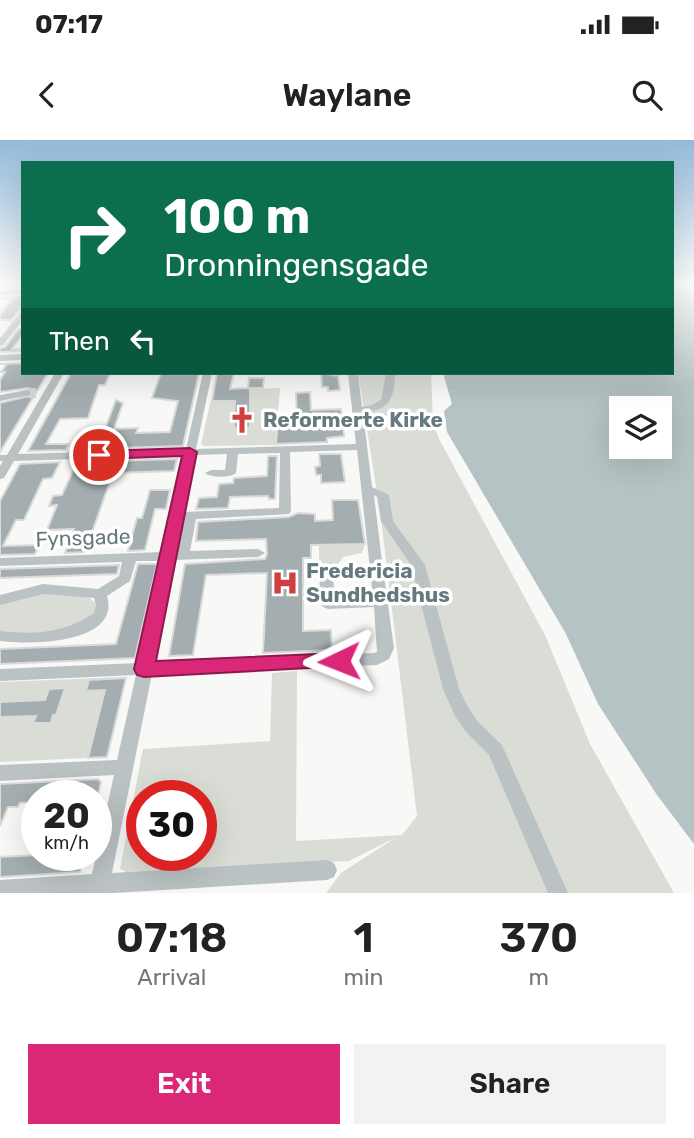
<!DOCTYPE html>
<html lang="en">
<head>
<meta charset="utf-8">
<style>
  :root { --surface:#fff; --page:#f2f2f2; --text:#222; --muted:#767676; --accent:#db2777 }
  body { margin:0; font-family:Rubik,sans-serif; background:var(--page); color:var(--text); height:100vh; display:flex; flex-direction:column; font-size:26px; white-space:nowrap }
  * { box-sizing:border-box; margin:0 }
  p { font-size:23px; color:var(--muted) }
  .icon { flex:none; width:38px; height:38px; fill:none; stroke:currentColor; stroke-width:2; stroke-linecap:round; stroke-linejoin:round }
  .map { position:relative; height:753px; overflow:hidden }
  .panel { display:flex; flex-direction:column; background:var(--surface); flex:1 }
  .panel>* { flex:none }
  .guide { position:absolute; left:21px; top:21px; width:653px; height:214px; border-radius:0px; box-shadow:0 7px 28px #0002; background:#0b6e4f; color:#fff; overflow:hidden }
  .controls { position:absolute; left:609px; top:256px; display:grid; gap:14px }
  .controls a { display:grid; place-items:center; width:63px; height:63px; border-radius:0px; background:var(--surface); box-shadow:0 7px 28px #0002; font-size:35px }
  .speed { position:absolute; left:21px; top:640px; display:flex; gap:14px; font-size:35px; font-weight:700; text-align:center }
  .speed>* { display:grid; place-content:center; width:91px; height:91px; border-radius:50%; background:var(--surface); box-shadow:0 7px 28px #0002; line-height:1 }
  .speed small { font-size:18px; font-weight:400 }
  .speed .limit { border:10px solid #d22; background:#fff; color:#111 }
  .pin { position:absolute; display:grid; place-items:center; width:60px; height:60px; color:#fff; margin:-30px; border:4px solid #fff; border-radius:50%; box-shadow:0 2px 7px #0007 }
  .me { position:absolute; width:77px; margin:-38px; rotate:268deg; stroke-linejoin:round; filter:drop-shadow(0 0 5px #0008) }
  .turn { display:flex; align-items:center; gap:24px; height:147px; padding:0 28px; font-size:32px }
  .turn .icon { width:91px; height:91px; stroke-width:2.5 }
  .turn b { display:block; font-size:49px; line-height:60px }
  .then { display:flex; align-items:center; height:66px; padding:0 28px; background:#0003; gap:14px; font-size:26px }
  .eta { display:flex; justify-content:space-evenly; align-items:center; height:119px; text-align:center }
  .eta b { font-size:42px; font-weight:600; line-height:49px }
  .cta { display:flex; gap:14px; margin-top:auto; padding:14px 28px }
  .cta a { flex:1; height:80px; border-radius:0px; background:var(--accent); color:#fff; font-size:28px; font-weight:600; line-height:80px; text-align:center }
  .cta a+a { background:var(--page); color:var(--text) }
  .status { display:flex; justify-content:space-between; align-items:center; height:49px; padding:0 35px; background:var(--surface); direction:ltr }
  .status svg { height:19px; fill:currentColor }
  header { display:flex; justify-content:space-between; align-items:center; height:91px; padding:0 28px; background:var(--surface); font-size:32px; font-weight:600 }
  .map>svg:first-child { display:block }
</style>
</head>
<body>
<div class="status"><b>07:17</b><svg viewBox="0 0 49 12"><path d="M0 12V9h3v3zM5 12V6h3v6zM10 12V3h3v9zM15 12V0h3v12zM26 1h20v11H26zM47 4h2v5h-2z"/></svg></div>
<header><svg class="icon" aria-label="back" viewBox="0 0 24 24"><path d="M15 5l-7 7 7 7"/></svg>Waylane<svg class="icon" aria-label="search" viewBox="0 0 24 24"><circle cx="10" cy="10" r="6"/><path d="M15 15l6 6"/></svg></header>
<div class="map">
<svg width="694" height="753" viewBox="0 0 694 753">
  <rect width="100%" height="100%" fill="#f8f8f6"/>
  <path fill="#daddd6" fill-rule="evenodd" d="M358,233H431L433,282L439,299L545,495L590,604L674,753H326L341,733L395,698L349,721L126,732L120,729L143,609L270,601L272,533L297,531L296,701L402,695L417,676L380,371ZM142,656H201V716H142Z
    M280,248L275,305L204,306L201,304L212,255L250,254L251,249Z
    M365,404L362,413L343,417L336,427H319V406Z
    M41,452L87,456L97,464L94,478L55,494L0,493V462Z
    M126,537L107,617L0,622V542Z"/>
  <path fill="#b5c3c4" fill-rule="evenodd" d="M672,144H694V704L657,655L598,564L566,494L447,292L444,271L452,264L443,233H672ZM621,268H660V306H621Z"/>
  <path fill="#a4aeb1" stroke="#dadad9" stroke-width="2" d="M23,157V165L11,180H0V174L13,159H0V158Z
    M19,189H23V195L12,209H23V211L0,212V208L5,207Z
    M23,223V233H48L0,312V263L33,255L32,249L28,248L0,252V240L5,232H1L7,224H0Z
    M71,233L110,234L105,245H99L88,278L60,279L46,304H69L66,310L28,311Z
    M161,233H199L183,306L83,309L89,295L103,294L116,260L123,263L114,289L138,288L136,293L170,292L178,261L152,258Z
    M217,233H234L230,249L248,248L249,238H264L263,248H250V287L234,288L235,261H212Z
    M321,233L338,236L340,250L328,251V247H322Z
    M310,252L311,270L341,269L344,296L327,298V302L276,304L278,281H297L296,253Z
    M319,314H341L345,342L321,343V335H316L315,327L320,326Z
    M268,316H277L275,359H269L268,356L230,357L228,368L196,369L199,358L217,357L219,344L233,343L234,338L267,336Z
    M177,319L174,331L113,333L85,412L65,413L74,389L47,390L57,365L49,366L53,356L62,355L77,322Z
    M60,322L52,338L43,339L24,380H16L3,406L39,405L35,414L0,415V361L20,324Z
    M150,350H170L166,369H155L145,410L128,411L137,378H142Z
    M332,360H358L365,404L311,405V418H303V491L331,490L332,510L263,513L267,433L206,435L193,515L169,516L185,424L265,419L267,414L266,399L196,401L198,382L289,377L298,373L315,374V381L333,380Z
    M138,424H157L135,518L0,524V509L116,504Z
    M119,425L117,434L0,438V429Z
    M126,538L107,617L88,618L105,550L86,551L89,540Z
    M65,548L56,575H53L51,583H33L36,576L0,577V562L45,560L49,549Z
    M98,639L101,642L98,656H37V662L20,663L18,667H8L0,686V644Z
    M37,715V716H84L80,732L0,737V717Z"/>
  <g fill="none" stroke-linecap="round" stroke-linejoin="round">
    <path stroke="#d4d8d8" stroke-width="10" stroke-dasharray="10 5" stroke-linecap="butt" d="M27,253H36"/>
    <path fill="#bbc2c3" fill-rule="evenodd" d="M23,150V154L0,155V151Z
      M20,173H23V180L3,205L0,206V198Z
      M23,214V220L0,221V215Z
      M55,233H64L18,314L186,309L203,233H212L196,309L356,304L348,233H358L362,267L372,265L381,260L386,233H395C394,259 391,269 363,273L372,347L389,355L393,381L425,425L459,549L468,567L478,582L502,605L568,753H548L489,615L466,592L455,576L443,549L411,425L381,381L377,357L374,355L383,430L386,433L384,436L394,508L389,519L377,525L152,534L112,733L327,720L334,723L337,730L334,737L327,740L114,753H0V740L92,734L114,635L0,641V625L117,620L136,535L0,541V529L138,523L161,421H136L130,441L107,456C121,504 29,505 0,501V491C34,495 66,493 94,473L96,465L94,458L43,454L0,465V455L43,444L98,449L119,436L122,422L0,426V418L163,412L184,316L14,321L4,338L0,339V326L3,321H0V315H7ZM357,310L370,429L321,431L319,434L321,464L323,467L328,469L374,467L377,512L374,513L154,523L174,420L258,417L265,413L258,409L190,411L196,379L289,374L291,371L290,312ZM280,313L279,368L184,372L195,315L227,314L225,330H211L205,333C212,338 229,338 236,333L238,314ZM182,379L177,412H176ZM333,438H371L373,458L335,459Z
      M27,250L30,251V255L0,261V255Z"/>
  </g>
  <linearGradient id="sky" x2="0" y2="1"><stop stop-color="#93bada"/><stop offset="0.58" stop-color="#fcfcfb"/><stop offset="1" stop-color="#fcfcfb" stop-opacity="0"/></linearGradient>
  <rect width="694" height="249" fill="url(#sky)"/>
  <path fill="#db2777" stroke="#8e194d" stroke-width="2" d="M190,308L197,312L156,521L339,513L346,515L349,521L346,526L144,537L137,535L134,529L182,316L99,319L92,315L99,311Z"/>
  <defs>
    <symbol id="church-bare" viewBox="-9 -9 18 18"><path d="M-1.2-6h2.4v3.5h3.3v2.4h-3.3V6h-2.4V-.1h-3.3v-2.4h3.3Z" fill="#d13e40" stroke="#fff" stroke-width="2.5" paint-order="stroke"/></symbol>
    <symbol id="hospital-bare" viewBox="-9 -9 18 18"><path d="M-5-5h3v3.5h4V-5h3V5h-3V1.5h-4V5h-3Z" fill="#d13e40" stroke="#fff" stroke-width="2.5" paint-order="stroke"/></symbol>
  </defs>
  <g fill-rule="evenodd">
    <use href="#church-bare" x="223" y="261" width="38" height="38"/>
    <use href="#hospital-bare" x="266" y="424" width="38" height="38"/>
  </g>
  <g text-anchor="middle" stroke-width="7" stroke-linejoin="round" paint-order="stroke">
    <g font-size="21" font-weight="bold" fill="#667a7e" stroke="#fff" text-anchor="start">
      <text x="263" y="287">Reformerte Kirke</text>
      <text x="306" y="438">Fredericia<tspan x="306" dy="24">Sundhedshus</tspan></text>
    </g>
    <g font-size="21" fill="#667a7e" stroke="#fff">
      <text transform="translate(83 398) rotate(-2)" y="7">Fynsgade</text>
    </g>
  </g>
</svg>
<div class="controls">
<a><svg class="icon" aria-label="layers" viewBox="0 0 24 24"><path d="M12 4l9 5-9 5-9-5zM3 14l9 5 9-5"/></svg></a>
</div>
<div class="speed"><div>20<small>km/h</small></div><div class="limit">30</div></div>
<div class="pin" style="left:99px;top:315px;background:#d93025"><svg class="icon" aria-label="arrive" viewBox="0 0 24 24"><path d="M6 21V4h12l-3 4 3 4H6"/></svg></div>
<svg class="me" style="left:339px;top:521px" viewBox="-20 -20 40 40"><path d="M0-17L14 15 0 8-14 15z" fill="#db2777" stroke="#fff" stroke-width="4"/></svg>
<div class="guide">
<div class="turn"><svg class="icon" aria-label="right" viewBox="0 0 24 24"><path d="M7 20v-9h11M14 6l5 5-5 5"/></svg><div><b>100 m</b>Dronningensgade</div></div>
<div class="then">Then<svg class="icon" aria-label="left" viewBox="0 0 24 24"><path d="M17 20v-9H6M10 6l-5 5 5 5"/></svg></div>
</div>
</div>
<section class="panel">
<div class="eta">
<div><b>07:18</b><p>Arrival</p></div>
<div><b>1</b><p>min</p></div>
<div><b>370</b><p>m</p></div>
</div>
<div class="cta"><a>Exit</a><a>Share</a></div>
</section>
</body>
</html>
